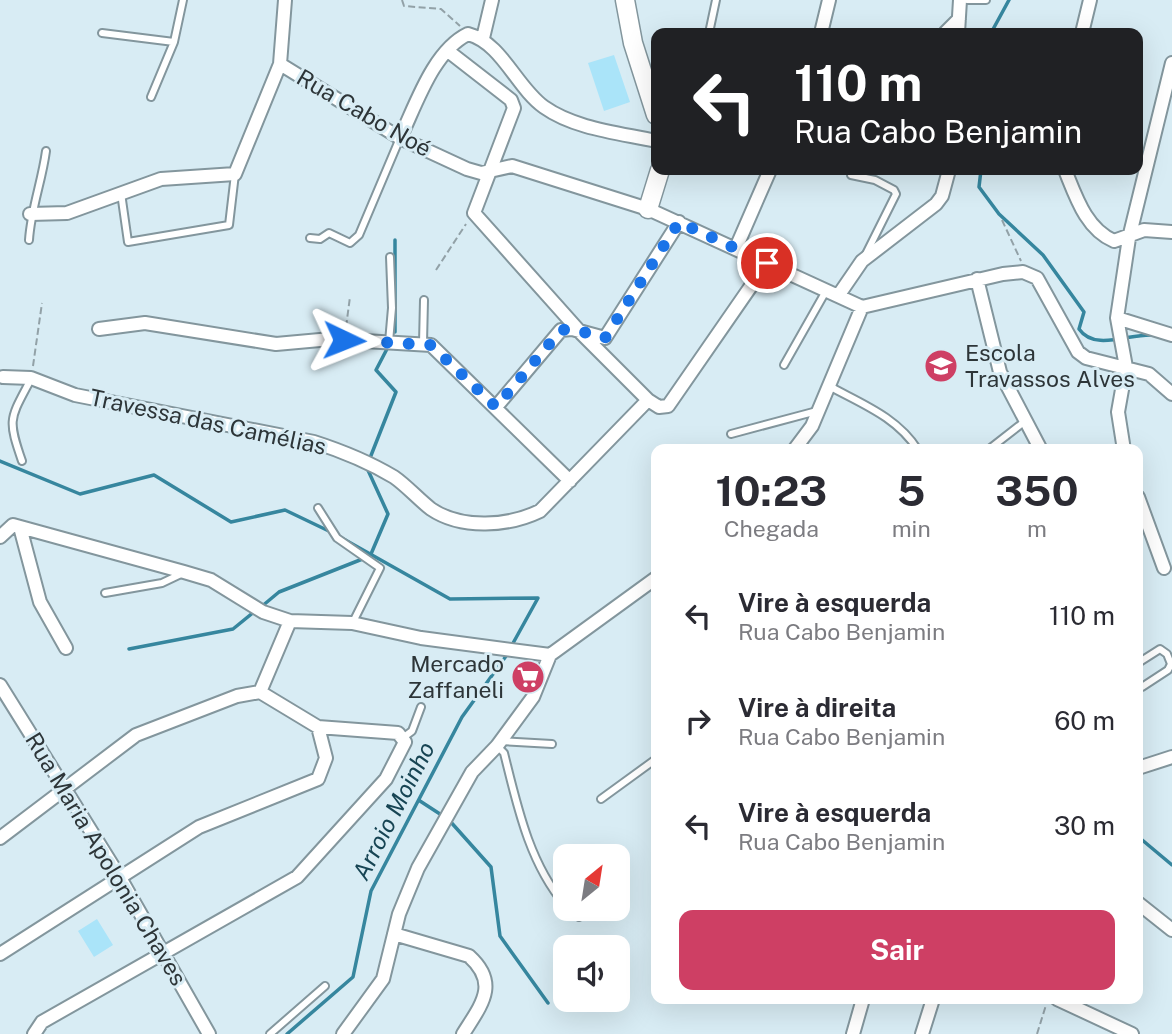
<!DOCTYPE html>
<html lang="pt">
<head>
<meta charset="utf-8">
<style>
  :root { --surface:#fff; --page:#f2f2f3; --text:#2b2b33; --muted:#7c7c81; --accent:#ce3f64 }
  body { margin:0; font-family:"Public Sans",sans-serif; background:var(--page); color:var(--text); height:100vh; display:flex; flex-direction:column; font-size:26px; white-space:nowrap }
  * { box-sizing:border-box; margin:0 }
  p { font-size:23px; color:var(--muted) }
  .icon { flex:none; width:38px; height:38px; fill:none; stroke:currentColor; stroke-width:2; stroke-linecap:round; stroke-linejoin:round }
  .map { position:relative; flex:1; overflow:hidden }
  .panel { position:absolute; left:651px; top:444px; width:492px; height:560px; display:flex; flex-direction:column; background:var(--surface); border-radius:14px; box-shadow:0 7px 28px #0002 }
  .panel>* { flex:none }
  .banner { position:absolute; left:651px; top:28px; width:492px; height:147px; border-radius:14px; box-shadow:0 7px 28px #0002; background:#202124; color:#fff; overflow:hidden }
  .needle { width:46px; rotate:30deg }
  .tools { position:absolute; left:553px; top:844px; display:grid; gap:14px }
  .tools a { display:grid; place-items:center; width:77px; height:77px; border-radius:14px; background:var(--surface); box-shadow:0 7px 28px #0002; font-size:35px }
  .pin { position:absolute; display:grid; place-items:center; width:60px; height:60px; color:#fff; margin:-30px; border:4px solid #fff; border-radius:50%; box-shadow:0 2px 7px #0007 }
  .me { position:absolute; width:77px; margin:-38px; rotate:92deg; stroke-linejoin:round; filter:drop-shadow(0 0 5px #0008) }
  .turn { display:flex; align-items:center; gap:24px; height:147px; padding:0 28px; font-size:32px }
  .turn .icon { width:91px; height:91px; stroke-width:2.5 }
  .turn b { display:block; font-size:49px; line-height:60px }
  .eta { display:flex; justify-content:space-evenly; align-items:center; height:119px; text-align:center }
  .eta b { font-size:42px; font-weight:700; line-height:49px }
  .cta { display:flex; gap:14px; margin-top:auto; padding:14px 28px }
  .cta a { flex:1; height:80px; border-radius:14px; background:var(--accent); color:#fff; font-size:28px; font-weight:700; line-height:80px; text-align:center }
  ul { padding:0; list-style:none }
  li { display:flex; align-items:center; gap:21px; height:105px; padding:0 28px }
  li div { flex:1 }
  li b { display:block; font-size:26px }
  li em { font-style:normal }
  .map>svg:first-child { display:block }
</style>
</head>
<body>
<div class="map">
<svg width="1172" height="1034" viewBox="0 0 1172 1034">
  <rect width="100%" height="100%" fill="#d8ecf4"/>
  <path fill="#aae4f9" d="M614,55L630,102L604,111L588,63Z
    M97,919L113,945L94,957L78,931Z"/>
  <g fill="none" stroke-linecap="round" stroke-linejoin="round">
    <path stroke="#36869e" stroke-width="3.5" d="M991,33L1009,0
      M981,170L979,187L999,214L1043,255L1084,312L1079,329C1095,352 1130,333 1153,335
      M395,332V240
      M370,458L396,392L376,370L388,347
      M0,461L80,494L154,475L231,522L285,510L333,533
      M367,468L388,514L371,554
      M340,537L450,599L538,598L512,645
      M261,607L279,592L365,558
      M129,649L233,629L255,611
      M420,801L443,816
      M449,820L491,867L500,936L548,1003
      M1138,827L1141,839L1172,865
      M287,1034L353,977L371,891L462,717L509,652"/>
    <defs>
      <path id="lane" d="M967,0H986
        M102,33L174,42
        M709,33L716,0
        M151,97L174,42L183,0
        M851,175L875,180L894,190L896,194L866,254
        M121,193L128,242L229,225L235,174
        M310,238L320,239L329,233L350,243L359,235L400,138
        M29,240C31,209 42,181 46,151
        M389,342L392,308L390,257
        M423,343L424,300
        M784,365L826,291
        M829,386C862,404 897,417 918,450
        M731,434L817,411
        M988,450L1024,422
        M22,461C7,418 10,419 31,379
        M318,508L337,538L380,568L353,622
        M105,593L162,583L183,573
        M1138,663L1160,649L1167,654L1171,664L1168,670L1142,687
        M404,737L412,731L421,707
        M501,741L552,744
        M497,746L504,753C517,805 529,863 565,905
        M601,799L656,759
        M569,908L579,917
        M270,1034L325,986"/>
      <path id="street" d="M821,33L829,0
        M945,33L959,19
        M958,33L960,0
        M1082,33L1090,0
        M483,38L492,0
        M448,51L511,100L514,108L474,213L581,333L648,400
        M280,64L400,138L467,169L481,173L512,166L648,209L862,307L1003,274L1023,272L1037,278L1078,352L1086,358L1149,374L1172,394
        M400,138C416,105 433,51 468,34C502,43 516,87 544,107C575,129 620,133 656,141
        M1065,170C1076,197 1086,229 1114,241L1144,230L1172,232
        M30,214L67,213L161,179L235,174L280,64L285,0
        M736,248L770,170
        M977,279L1000,372L1041,450
        M838,296L862,261L936,204L942,196L949,170
        M1117,318L1172,335
        M99,329L145,323L276,344L331,339L431,345L570,481
        M3,377L31,378L75,395L314,442C342,451 369,462 394,477C407,486 418,499 431,509C462,530 509,526 540,511L648,400L659,407L668,406L767,263
        M496,407L561,330L572,329L605,338L679,222
        M794,450L812,426L862,307
        M1124,450L1118,412L1126,367L1117,318L1129,238L1172,63
        M1138,497L1164,568
        M20,527L40,602L66,648
        M0,537L13,525L184,572L211,580L263,612L290,621L352,623L421,638L550,655
        M0,685L119,876L209,1034
        M1138,768L1172,757
        M0,838L136,735L237,696L260,692L290,621
        M1138,903L1172,930
        M394,934L469,956C500,984 481,1005 463,1034
        M0,954L199,827L318,779L326,758L318,727
        M1057,999L1132,1034
        M34,1034L42,1022L297,877L386,779L405,742L398,733L318,727L260,692
        M343,1034L383,979L399,914L418,868L472,772L497,746L533,697L550,655L656,578
        M853,1034L863,999
        M922,1034L933,999"/>
      <path id="secondary" d="M625,0L633,43L656,115
        M648,209L660,170"/>
    </defs>
    <use href="#lane" stroke="#83969d" stroke-width="10"/>
    <use href="#street" stroke="#83969d" stroke-width="16"/>
    <use href="#secondary" stroke="#83969d" stroke-width="21"/>
    <path stroke="#92a1a7" stroke-width="2" stroke-dasharray="7 3.5" stroke-linecap="butt" d="M402,0L404,6L441,9L460,26
      M1034,174L1053,170
      M1002,220L1021,261
      M436,270L466,224
      M346,327L350,297
      M33,366L42,303
      M1037,1034L1046,1005"/>
    <use href="#lane" stroke="#fff" stroke-width="6"/>
    <use href="#street" stroke="#fff" stroke-width="12"/>
    <use href="#secondary" stroke="#fff" stroke-width="18"/>
  </g>
  <g fill="none" stroke-linecap="round" stroke-linejoin="round">
    <path stroke="#1a73e8" stroke-width="12" stroke-dasharray="0 21.6" d="M344,340L431,345L496,407L561,330L572,329L605,338L679,222L767,263"/>
  </g>
  <defs>
    <symbol id="school-disc" viewBox="-11 -11 22 22"><circle r="9.5" fill="#ce3f64" stroke="#d8ecf4"/><path d="M0-5L7-2L0 1L-7-2ZM-4 1L0 2.5L4 1V4Q0 6-4 4Z" fill="#fff"/></symbol>
    <symbol id="supermarket-disc" viewBox="-11 -11 22 22"><circle r="9.5" fill="#ce3f64" stroke="#d8ecf4"/><path d="M-6-5.5h2.5l.6 2H6L4.5 2H-2.5L-4.4-4H-6ZM-1.5 3.2a1.3 1.3 0 1 0 .1 0ZM3 3.2a1.3 1.3 0 1 0 .1 0Z" fill="#fff"/></symbol>
  </defs>
  <g fill-rule="evenodd">
    <use href="#school-disc" x="922" y="347" width="38" height="38"/>
    <use href="#supermarket-disc" x="509" y="658" width="38" height="38"/>
  </g>
  <g text-anchor="middle" stroke-width="6" stroke-linejoin="round" paint-order="stroke">
    <g font-size="23" fill="#2d3538" stroke="#d8ecf4">
      <text transform="translate(364 113) rotate(30)" y="8">Rua Cabo Noé</text>
      <text transform="translate(208 422) rotate(12)" y="8">Travessa das Camélias</text>
      <text transform="translate(106 859) rotate(59)" y="8">Rua Maria Apolonia Chaves</text>
    </g>
    <g font-size="23" fill="#2d3538" stroke="#d8ecf4" text-anchor="start">
      <text x="965" y="361">Escola<tspan x="965" dy="26">Travassos Alves</tspan></text>
      <text x="504" y="672" text-anchor="end">Mercado<tspan x="504" dy="26">Zaffaneli</tspan></text>
    </g>
    <g font-size="24" font-style="italic" fill="#174554" stroke="#d8ecf4">
      <text transform="translate(394 811) rotate(-63)" y="8">Arroio Moinho</text>
    </g>
  </g>
</svg>
<div class="tools">
<a><svg class="needle" viewBox="-14 -14 28 28"><path d="M0-13l5 13h-10z" fill="#e53935"/><path d="M0 13l5-13h-10z" fill="#7c7c81"/></svg></a>
<a><svg class="icon" aria-label="sound" viewBox="0 0 24 24"><path d="M4 9h4l5-4v14l-5-4H4zM17 9q2 3 0 6"/></svg></a>
</div>
<div class="pin" style="left:767px;top:263px;background:#d93025"><svg class="icon" aria-label="arrive" viewBox="0 0 24 24"><path d="M6 21V4h12l-3 4 3 4H6"/></svg></div>
<svg class="me" style="left:344px;top:340px" viewBox="-20 -20 40 40"><path d="M0-17L14 15 0 8-14 15z" fill="#1a73e8" stroke="#fff" stroke-width="4"/></svg>
<div class="banner">
<div class="turn"><svg class="icon" aria-label="left" viewBox="0 0 24 24"><path d="M17 20v-9H6M10 6l-5 5 5 5"/></svg><div><b>110 m</b>Rua Cabo Benjamin</div></div>
</div>
<section class="panel">
<div class="eta">
<div><b>10:23</b><p>Chegada</p></div>
<div><b>5</b><p>min</p></div>
<div><b>350</b><p>m</p></div>
</div>
<ul>
<li><svg class="icon" aria-label="left" viewBox="0 0 24 24"><path d="M17 20v-9H6M10 6l-5 5 5 5"/></svg><div><b>Vire à esquerda</b><p>Rua Cabo Benjamin</p></div><em>110 m</em></li>
<li><svg class="icon" aria-label="right" viewBox="0 0 24 24"><path d="M7 20v-9h11M14 6l5 5-5 5"/></svg><div><b>Vire à direita</b><p>Rua Cabo Benjamin</p></div><em>60 m</em></li>
<li><svg class="icon" aria-label="left" viewBox="0 0 24 24"><path d="M17 20v-9H6M10 6l-5 5 5 5"/></svg><div><b>Vire à esquerda</b><p>Rua Cabo Benjamin</p></div><em>30 m</em></li>
</ul>
<div class="cta"><a>Sair</a></div>
</section>
</div>
</body>
</html>
